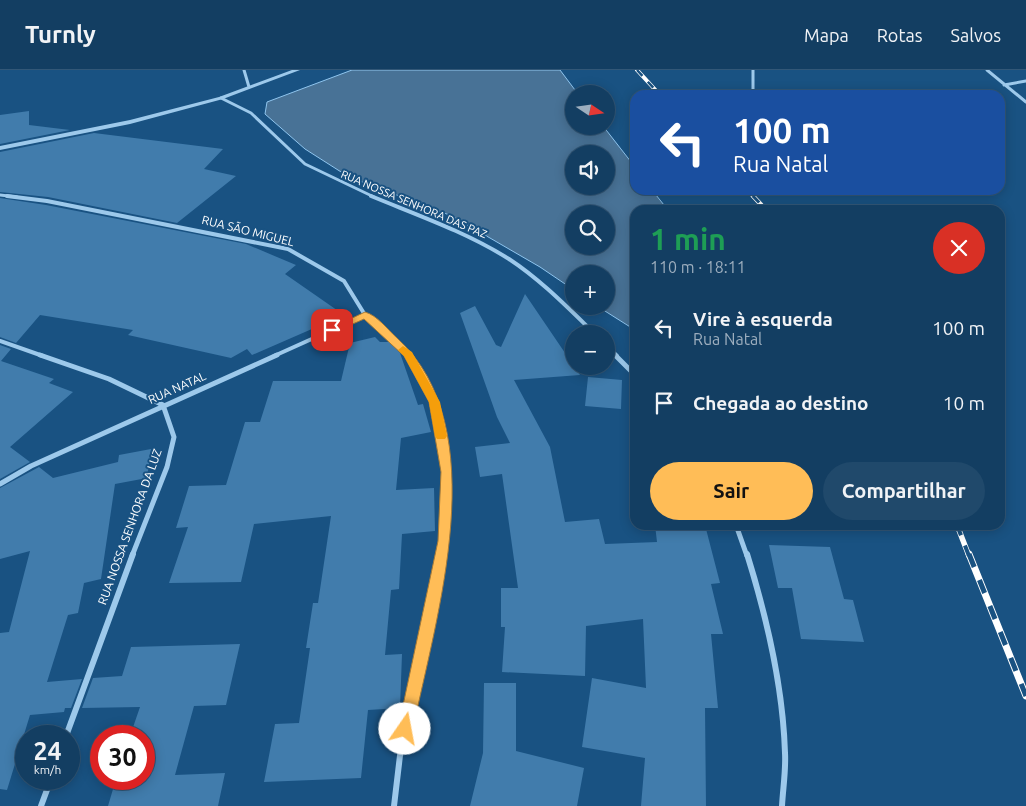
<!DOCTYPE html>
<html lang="pt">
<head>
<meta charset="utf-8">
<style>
  :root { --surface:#133e62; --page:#20496b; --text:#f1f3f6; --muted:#9daebe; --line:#325777; --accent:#ffbd57 }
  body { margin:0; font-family:Ubuntu,sans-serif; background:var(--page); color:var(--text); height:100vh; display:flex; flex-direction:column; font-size:19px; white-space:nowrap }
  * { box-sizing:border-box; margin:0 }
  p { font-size:16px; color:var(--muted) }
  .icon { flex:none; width:28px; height:28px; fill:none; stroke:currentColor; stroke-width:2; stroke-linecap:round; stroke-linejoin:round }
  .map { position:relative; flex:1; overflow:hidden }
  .panel { position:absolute; left:630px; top:135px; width:375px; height:325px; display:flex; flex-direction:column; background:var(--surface); border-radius:15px; box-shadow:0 2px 12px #0003,0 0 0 1px var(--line) }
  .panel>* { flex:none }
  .banner { position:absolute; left:630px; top:20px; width:375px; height:105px; border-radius:15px; box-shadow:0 2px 12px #0003,0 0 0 1px var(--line); background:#1a4fa0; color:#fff; overflow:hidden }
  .needle { width:32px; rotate:103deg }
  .buttons { position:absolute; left:565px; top:15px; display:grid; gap:10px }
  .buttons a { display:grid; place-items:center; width:50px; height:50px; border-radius:50%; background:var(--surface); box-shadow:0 2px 12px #0003,0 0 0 1px var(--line); font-size:25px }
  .speed { position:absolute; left:15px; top:655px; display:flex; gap:10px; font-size:25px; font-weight:700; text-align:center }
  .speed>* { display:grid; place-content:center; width:65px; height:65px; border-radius:50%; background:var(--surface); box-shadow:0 2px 12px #0003,0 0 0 1px var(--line); line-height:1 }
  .speed small { font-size:12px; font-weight:400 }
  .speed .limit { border:8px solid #d22; background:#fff; color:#111 }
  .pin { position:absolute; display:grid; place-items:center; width:42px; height:42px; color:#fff; margin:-21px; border-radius:10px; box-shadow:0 2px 8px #0006 }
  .me { position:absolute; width:55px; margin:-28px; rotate:12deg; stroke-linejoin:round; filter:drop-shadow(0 0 4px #0008) }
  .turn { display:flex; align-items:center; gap:18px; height:105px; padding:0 20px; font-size:22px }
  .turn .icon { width:65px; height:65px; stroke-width:2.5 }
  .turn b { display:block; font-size:35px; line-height:42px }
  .round { display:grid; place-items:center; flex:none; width:52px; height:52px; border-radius:26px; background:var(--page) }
  .head { display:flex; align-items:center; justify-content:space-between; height:85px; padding:0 20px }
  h1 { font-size:30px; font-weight:700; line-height:38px; color:#1e9e55 }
  .primary-button { display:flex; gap:10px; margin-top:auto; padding:10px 20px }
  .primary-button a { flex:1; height:58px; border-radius:30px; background:var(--accent); color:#111; font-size:20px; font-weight:700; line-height:58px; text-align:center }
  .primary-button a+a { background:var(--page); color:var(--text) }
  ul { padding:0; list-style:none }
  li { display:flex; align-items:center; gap:15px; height:75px; padding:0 20px }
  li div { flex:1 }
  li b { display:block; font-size:19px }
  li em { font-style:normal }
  header { display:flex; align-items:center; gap:30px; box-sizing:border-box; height:70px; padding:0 25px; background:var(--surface); border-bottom:1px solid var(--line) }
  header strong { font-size:24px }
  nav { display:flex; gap:28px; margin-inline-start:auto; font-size:18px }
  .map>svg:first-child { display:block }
</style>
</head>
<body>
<header>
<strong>Turnly</strong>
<nav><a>Mapa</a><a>Rotas</a><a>Salvos</a></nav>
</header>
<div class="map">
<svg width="1026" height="736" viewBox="0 0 1026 736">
  <rect width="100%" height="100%" fill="#195282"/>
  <path fill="#487296" stroke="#8fc5ee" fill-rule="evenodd" d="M352,0H560L578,24H574V56H603L635,97V120H652L668,140H635V260L597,236H606V204H574V220L540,197L452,146L349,107L305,79L265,44L267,32ZM574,84H606V116H574ZM574,144H606V176H574Z"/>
  <path fill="#417cac" d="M29,41V55L70,60L0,74V45Z
    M94,63L223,79L204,99L236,106L177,153L48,127L0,122V82Z
    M0,128L46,135L246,174L296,195L285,204L344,245L252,285L247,279L231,288L128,265L133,260L40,245L16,273L0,267Z
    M525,224L580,305L514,310L550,377L565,452L599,449L605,474L657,472L655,455H705L720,513L711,514L723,564H711L718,638H705L706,736H641L645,688L582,677L592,608L646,618L643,549L586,556L585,606L502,602L505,557H501V518H518L502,404L480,407L475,377L510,373L497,347L460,243L475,236L496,275L501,277Z
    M375,267L380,272H389L400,283L418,335L423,334L431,362L401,368L396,420L434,418L435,461L402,464L399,519L391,520L385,585L402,584L400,638L368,640L361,708L264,712L275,654L299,653L310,578H306L313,533H318L331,446L254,454L241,512L169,513L188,457L176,458L189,416L226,415L245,352H260L273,311H341L350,273Z
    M0,275L11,279L1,291L54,309L49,313L73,322L10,377L30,392L0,409Z
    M588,307L622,310L621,339L585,336Z
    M151,379L147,408L115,414L101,509L84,513L78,543L68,545L47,612L82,609L71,638H65L64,642L30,645L7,720L0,719V563L9,562L30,481L0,489V418L39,397L53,408L118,392L119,385Z
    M769,475L830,477L844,529L853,530L864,572L801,569L792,518H778Z
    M240,574L226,635L194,636L175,705L225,703L218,736H108L116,709H144V666H130L140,637L82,638L93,608L122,606L131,577Z
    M484,613H516V681L584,698L577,736H470L483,683Z"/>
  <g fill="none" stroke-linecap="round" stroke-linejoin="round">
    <path stroke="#9dc9eb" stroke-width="3" d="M244,0L249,17
      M753,0V25
      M987,0L1026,32
      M1004,15L1026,11
      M221,28L251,43L305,94L374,127
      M0,125L17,127"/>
    <path stroke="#9dc9eb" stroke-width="4" d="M7,126L47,131L288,179L344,211L365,245L409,286
      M371,126C417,145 466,162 509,189C541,210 568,238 595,264
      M0,271L43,286
      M606,275L617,286
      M274,286L365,245"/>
    <path stroke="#9dc9eb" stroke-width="5" d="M40,285L109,309L163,335L174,367L167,397L132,486
      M408,285L434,332L447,402L445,471L442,486
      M615,285L635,305
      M0,414L31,396L277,285
      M736,455L747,486"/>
    <path stroke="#9dc9eb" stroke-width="6" d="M747,484C767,548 783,616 785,683C786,700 783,718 782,736
      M66,666L133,484
      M41,736L51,709
      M394,736L401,677L442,484"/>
    <path fill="#9dc9eb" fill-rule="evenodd" d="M292,0H300L223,29L130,54L0,80V76L130,50L219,27Z"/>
    <defs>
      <path id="rail-far3" d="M637,0L660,25
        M748,120L754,127"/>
      <path id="rail-far2" d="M753,126L766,140"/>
      <path id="rail-far1" d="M957,455L969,486"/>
      <path id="rail" d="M969,484L1026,626"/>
    </defs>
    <use href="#rail-far3" stroke="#fff" stroke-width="4"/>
    <use href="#rail-far2" stroke="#fff" stroke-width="4.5"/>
    <use href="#rail-far1" stroke="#fff" stroke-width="5.5"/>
    <use href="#rail" stroke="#fff" stroke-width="7"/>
    <use href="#rail-far3" stroke="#195282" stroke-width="2.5" stroke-dasharray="8" stroke-linecap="butt"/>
    <use href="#rail-far2" stroke="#195282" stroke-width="3" stroke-dasharray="9" stroke-linecap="butt"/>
    <use href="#rail-far1" stroke="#195282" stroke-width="4" stroke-dasharray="11" stroke-linecap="butt"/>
    <use href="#rail" stroke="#195282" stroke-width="5" stroke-dasharray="14" stroke-linecap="butt"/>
  </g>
  <path fill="#ffbd57" stroke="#a67b39" d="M365,242C377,245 388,260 397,268C496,358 436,546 413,659L411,664L405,666L400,664L398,659L438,471L441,402L429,332L404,286L364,249L335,262L332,263L327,260Z"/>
  <path fill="#f59e0b" d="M403,276L412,282L440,332L447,366L445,369H437L435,366L429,332L404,286L398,280Z"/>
  <g text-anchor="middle" stroke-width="4" stroke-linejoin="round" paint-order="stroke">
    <g font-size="11" fill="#fff" stroke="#195282">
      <text transform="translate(414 134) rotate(23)" y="4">RUA NOSSA SENHORA DAS PAZ</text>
    </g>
    <g font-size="12" fill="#fff" stroke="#195282">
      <text transform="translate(248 161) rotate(14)" y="4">RUA SÃO MIGUEL</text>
      <text transform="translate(177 318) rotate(-24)" y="4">RUA NATAL</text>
      <text transform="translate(130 457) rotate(-70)" y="4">RUA NOSSA SENHORA DA LUZ</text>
    </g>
  </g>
</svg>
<div class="buttons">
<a><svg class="needle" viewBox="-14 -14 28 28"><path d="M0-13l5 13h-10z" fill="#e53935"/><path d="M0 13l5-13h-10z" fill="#9daebe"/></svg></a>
<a><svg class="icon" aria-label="sound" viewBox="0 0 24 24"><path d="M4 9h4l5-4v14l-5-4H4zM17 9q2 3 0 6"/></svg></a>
<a><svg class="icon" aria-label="search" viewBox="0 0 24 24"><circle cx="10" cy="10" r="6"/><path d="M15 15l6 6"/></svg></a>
<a>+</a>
<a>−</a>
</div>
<div class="speed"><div>24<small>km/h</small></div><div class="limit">30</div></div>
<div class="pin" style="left:332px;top:260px;background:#d93025"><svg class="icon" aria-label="arrive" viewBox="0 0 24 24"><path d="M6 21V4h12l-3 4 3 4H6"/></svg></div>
<svg class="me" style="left:405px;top:659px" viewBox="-20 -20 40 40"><circle r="19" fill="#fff"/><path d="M0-13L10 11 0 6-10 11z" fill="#ffbd57"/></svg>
<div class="banner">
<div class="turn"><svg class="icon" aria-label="left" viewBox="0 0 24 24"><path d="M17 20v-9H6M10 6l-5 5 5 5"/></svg><div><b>100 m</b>Rua Natal</div></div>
</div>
<section class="panel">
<div class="head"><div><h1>1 min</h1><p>110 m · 18:11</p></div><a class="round" style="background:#d93025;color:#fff"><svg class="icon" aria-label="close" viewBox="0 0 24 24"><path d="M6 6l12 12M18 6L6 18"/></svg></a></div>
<ul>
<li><svg class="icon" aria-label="left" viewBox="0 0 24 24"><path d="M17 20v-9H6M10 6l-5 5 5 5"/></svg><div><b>Vire à esquerda</b><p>Rua Natal</p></div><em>100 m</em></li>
<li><svg class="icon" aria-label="arrive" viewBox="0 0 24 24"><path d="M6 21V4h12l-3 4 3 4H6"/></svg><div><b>Chegada ao destino</b></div><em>10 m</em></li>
</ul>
<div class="primary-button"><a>Sair</a><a>Compartilhar</a></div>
</section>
</div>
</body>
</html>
